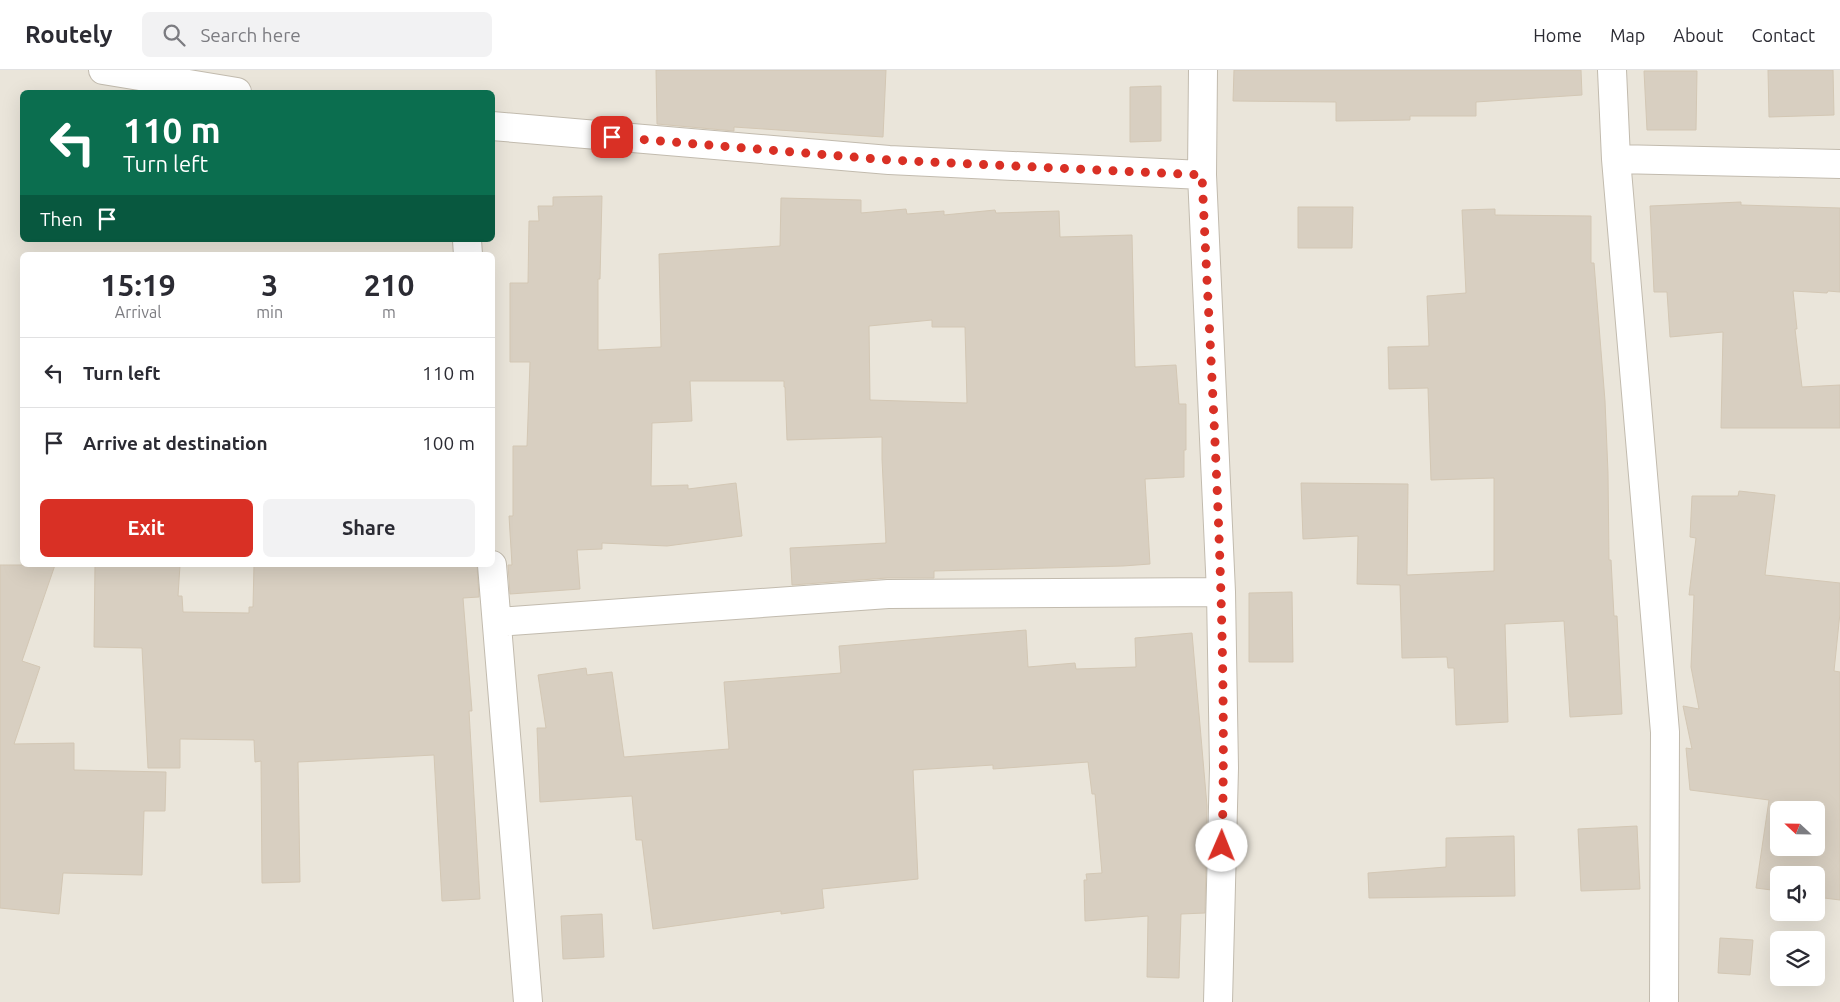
<!DOCTYPE html>
<html lang="en">
<head>
<meta charset="utf-8">
<style>
  :root { --surface:#fff; --page:#f2f2f3; --text:#2b2b33; --muted:#7c7c81; --line:#e1e1e2; --accent:#d93025 }
  body { margin:0; font-family:Ubuntu,sans-serif; background:var(--page); color:var(--text); height:100vh; display:flex; flex-direction:column; font-size:19px; white-space:nowrap }
  * { box-sizing:border-box; margin:0 }
  p { font-size:16px; color:var(--muted) }
  .icon { flex:none; width:28px; height:28px; fill:none; stroke:currentColor; stroke-width:2; stroke-linecap:round; stroke-linejoin:round }
  .map { position:relative; flex:1; overflow:hidden }
  .panel { position:absolute; left:20px; top:182px; width:475px; height:315px; display:flex; flex-direction:column; background:var(--surface); border-radius:8px; box-shadow:0 5px 20px #0002 }
  .panel>* { flex:none }
  .hud { position:absolute; left:20px; top:20px; width:475px; height:152px; border-radius:8px; box-shadow:0 5px 20px #0002; background:#0b6e4f; color:#fff; overflow:hidden }
  .needle { width:32px; rotate:292deg }
  .buttons { position:absolute; left:1770px; top:731px; display:grid; gap:10px }
  .buttons a { display:grid; place-items:center; width:55px; height:55px; border-radius:8px; background:var(--surface); box-shadow:0 5px 20px #0002; font-size:25px }
  .pin { position:absolute; display:grid; place-items:center; width:42px; height:42px; color:#fff; margin:-21px; border-radius:10px; box-shadow:0 2px 8px #0006 }
  .me { position:absolute; width:55px; margin:-28px; rotate:1deg; stroke-linejoin:round; filter:drop-shadow(0 0 4px #0008) }
  .turn { display:flex; align-items:center; gap:18px; height:105px; padding:0 20px; font-size:22px }
  .turn .icon { width:65px; height:65px; stroke-width:2.5 }
  .turn b { display:block; font-size:35px; line-height:42px }
  .then { display:flex; align-items:center; height:48px; padding:0 20px; background:#0003; gap:10px; font-size:19px }
  .eta { display:flex; justify-content:space-evenly; align-items:center; height:85px; text-align:center }
  .eta b { font-size:30px; font-weight:600; line-height:35px }
  .button { display:flex; gap:10px; margin-top:auto; padding:10px 20px }
  .button a { flex:1; height:58px; border-radius:8px; background:var(--accent); color:#fff; font-size:20px; font-weight:600; line-height:58px; text-align:center }
  .button a+a { background:var(--page); color:var(--text) }
  ul { padding:0; list-style:none }
  li { display:flex; align-items:center; gap:15px; height:70px; padding:0 20px; border-top:1px solid var(--line) }
  li div { flex:1 }
  li b { display:block; font-size:19px }
  li em { font-style:normal }
  header { display:flex; align-items:center; gap:30px; box-sizing:border-box; height:70px; padding:0 25px; background:var(--surface); border-bottom:1px solid var(--line) }
  header strong { font-size:24px }
  nav { display:flex; gap:28px; margin-inline-start:auto; font-size:18px }
  .search { width:350px; height:45px; background:var(--page); display:flex; align-items:center; gap:12px; box-sizing:border-box; padding:0 18px; border-radius:8px; color:var(--muted); font-size:19px }
  .map>svg:first-child { display:block }
</style>
</head>
<body>
<header>
<strong>Routely</strong>
<div class="search"><svg class="icon" aria-label="search" viewBox="0 0 24 24"><circle cx="10" cy="10" r="6"/><path d="M15 15l6 6"/></svg>Search here</div>
<nav><a>Home</a><a>Map</a><a>About</a><a>Contact</a></nav>
</header>
<div class="map">
<svg width="1840" height="932" viewBox="0 0 1840 932">
  <rect width="100%" height="100%" fill="#f6f3ec"/>
  <path fill="#eae5da" fill-rule="evenodd" d="M0,0H1840V932H0ZM22,22H492V170H22ZM22,185H492V495H22ZM1779,740H1816V778H1779ZM1779,805H1816V842H1779ZM1779,870H1816V908H1779Z"/>
  <path fill="#d8cfc1" stroke="#d3c7b4" fill-rule="evenodd" d="M656,0H886L883,67L734,57V61L657,54Z
    M1234,0H1581L1582,25L1476,32V46H1410V50L1336,51V32L1233,31Z
    M1768,0H1833L1834,45L1769,47Z
    M1644,1H1697L1696,60H1647Z
    M1161,16V71L1130,72V17Z
    M602,126L600,209H598V280L661,277L659,184L780,176L781,128L861,130V143L906,139L907,144L944,141V145L995,140L996,143L1059,141L1060,167L1132,165L1135,297L1176,295L1179,334H1186V380H1184V407L1145,409L1150,494L1123,496L934,501V508H887L792,515L790,478L886,473L882,389V367L787,370L785,317H784V311H690L692,351L652,353L651,416L688,415V419L736,413L742,466L667,476L602,473V479L577,480L580,519L510,524L508,495H512L509,446H513V376H527L530,292H510V213H528L529,151H539L538,136H553V127ZM932,250V257H965L967,333L870,330L869,256Z
    M1741,132V135L1840,138V222L1828,221L1827,223L1793,221L1797,259H1795L1802,317L1840,315V358H1721L1723,262L1670,267L1667,222H1654L1650,136Z
    M1298,137H1353L1352,178H1298Z
    M1495,139V145L1591,146V193H1594L1605,331L1608,403L1609,490H1611L1614,546H1617L1622,644L1570,647L1564,551L1505,554L1508,652L1456,655L1454,598H1448L1447,587L1402,588L1400,515L1357,514L1358,466L1303,469L1301,413L1408,414L1407,505L1494,501V408L1431,410L1428,318L1389,319L1388,277L1429,276L1427,226L1466,223L1462,140Z
    M1739,421L1775,425L1765,505L1840,513V543L1834,601L1840,602V830L1816,827V805H1779V821L1756,818L1769,730L1690,720L1686,678L1692,679L1683,636L1699,639L1691,597L1694,525H1689L1696,468L1690,467L1692,426H1738ZM1779,740H1816V778H1779Z
    M0,495H55L22,591L40,597L14,674L74,673V700L166,702L165,741H144L142,805L63,803L59,844L0,838Z
    M95,495H180L178,526H182L183,542L249,543V537H253L254,495H477L479,527L463,528L472,641H469L480,829L442,831L434,685L298,692L300,812L262,813L261,691L255,692L254,670L180,669V698H148L142,578L94,577Z
    M1292,522L1293,592H1249V523Z
    M1026,560L1028,597L1075,593L1076,599L1136,597L1135,568L1192,563L1207,736L1205,843L1181,844L1179,908L1147,907L1148,846L1085,851L1084,810H1087L1086,804L1102,803L1095,724H1092L1088,692L993,699V695L913,700L918,809L822,819L824,838L781,844V841L653,859L642,770H636L632,726L540,732L537,658H546L538,605L586,598L587,605L612,602L624,687L729,679L724,612L841,603L839,576Z
    M1637,756L1640,819L1581,821L1578,759Z
    M1514,766L1515,826L1369,828L1368,803L1446,797V768Z
    M602,844L604,887L563,889L561,846Z
    M1720,868L1753,870L1750,905L1718,903Z"/>
  <g fill="none" stroke-linecap="round" stroke-linejoin="round">
    <defs>
      <path id="minor" d="M103,0L237,22
        M1203,0L1202,105L1221,522L1224,698L1218,932
        M1612,0L1616,89L1665,662L1664,932
        M492,56L889,90L1202,105
        M1616,89L1840,94
        M467,170L468,185
        M492,495L528,932
        M497,552L888,524L1221,522"/>
    </defs>
    <use href="#minor" stroke="#c2bbae" stroke-width="30"/>
    <use href="#minor" stroke="#fff" stroke-width="28"/>
  </g>
  <g fill="none" stroke-linecap="round" stroke-linejoin="round">
    <path stroke="#d93025" stroke-width="9" stroke-dasharray="0 16.2" d="M612,67L889,90L1202,105C1212,329 1228,552 1222,776"/>
  </g>
</svg>
<div class="buttons">
<a><svg class="needle" viewBox="-14 -14 28 28"><path d="M0-13l5 13h-10z" fill="#e53935"/><path d="M0 13l5-13h-10z" fill="#7c7c81"/></svg></a>
<a><svg class="icon" aria-label="sound" viewBox="0 0 24 24"><path d="M4 9h4l5-4v14l-5-4H4zM17 9q2 3 0 6"/></svg></a>
<a><svg class="icon" aria-label="layers" viewBox="0 0 24 24"><path d="M12 4l9 5-9 5-9-5zM3 14l9 5 9-5"/></svg></a>
</div>
<div class="pin" style="left:612px;top:67px;background:#d93025"><svg class="icon" aria-label="arrive" viewBox="0 0 24 24"><path d="M6 21V4h12l-3 4 3 4H6"/></svg></div>
<svg class="me" style="left:1222px;top:776px" viewBox="-20 -20 40 40"><circle r="19" fill="#fff"/><path d="M0-13L10 11 0 6-10 11z" fill="#d93025"/></svg>
<div class="hud">
<div class="turn"><svg class="icon" aria-label="left" viewBox="0 0 24 24"><path d="M17 20v-9H6M10 6l-5 5 5 5"/></svg><div><b>110 m</b>Turn left</div></div>
<div class="then">Then<svg class="icon" aria-label="arrive" viewBox="0 0 24 24"><path d="M6 21V4h12l-3 4 3 4H6"/></svg></div>
</div>
<section class="panel">
<div class="eta">
<div><b>15:19</b><p>Arrival</p></div>
<div><b>3</b><p>min</p></div>
<div><b>210</b><p>m</p></div>
</div>
<ul>
<li><svg class="icon" aria-label="left" viewBox="0 0 24 24"><path d="M17 20v-9H6M10 6l-5 5 5 5"/></svg><div><b>Turn left</b></div><em>110 m</em></li>
<li><svg class="icon" aria-label="arrive" viewBox="0 0 24 24"><path d="M6 21V4h12l-3 4 3 4H6"/></svg><div><b>Arrive at destination</b></div><em>100 m</em></li>
</ul>
<div class="button"><a>Exit</a><a>Share</a></div>
</section>
</div>
</body>
</html>
